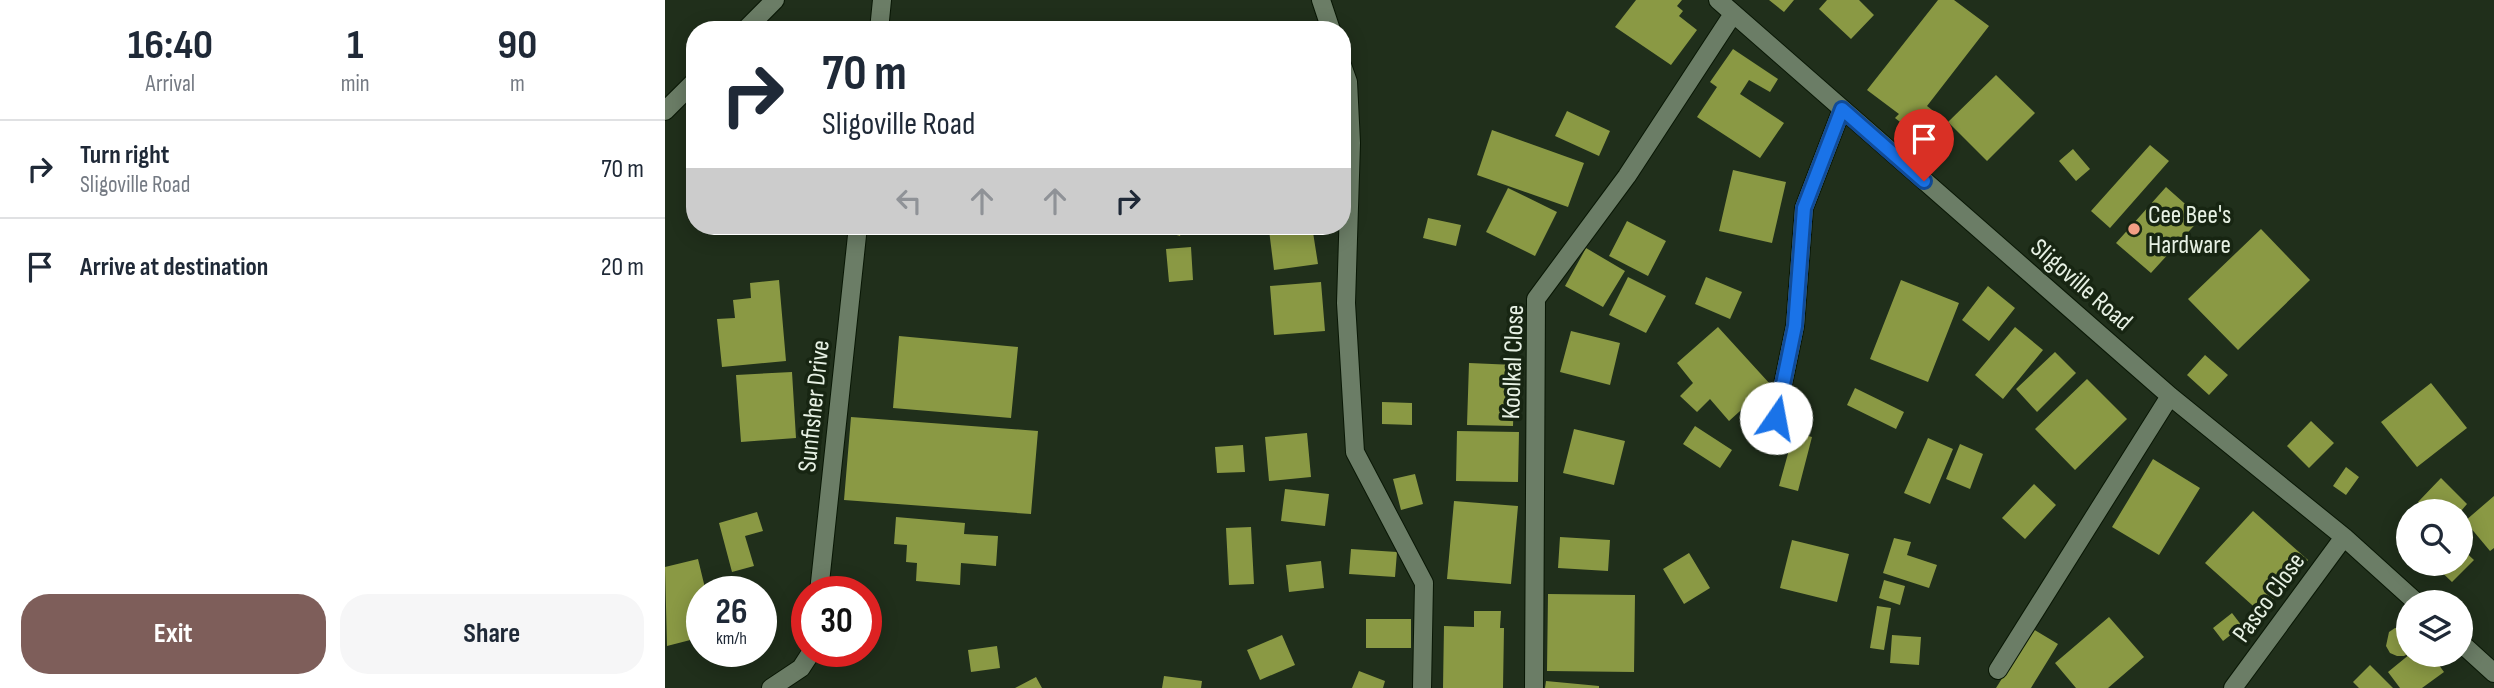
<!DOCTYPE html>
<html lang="en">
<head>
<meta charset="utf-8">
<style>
  :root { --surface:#fff; --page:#f6f6f7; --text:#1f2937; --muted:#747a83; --line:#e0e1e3; --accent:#7e5e5a }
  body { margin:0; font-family:"Sofia Sans Condensed",sans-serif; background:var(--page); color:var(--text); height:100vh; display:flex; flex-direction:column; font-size:26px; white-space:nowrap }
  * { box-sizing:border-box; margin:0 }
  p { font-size:23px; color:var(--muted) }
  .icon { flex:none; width:38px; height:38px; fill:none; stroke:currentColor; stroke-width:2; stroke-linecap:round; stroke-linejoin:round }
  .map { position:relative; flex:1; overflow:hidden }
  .details { display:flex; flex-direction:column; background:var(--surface); width:665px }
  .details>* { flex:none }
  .banner { position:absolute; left:21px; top:21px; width:665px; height:214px; border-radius:28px; box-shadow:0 4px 18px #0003; background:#fff; color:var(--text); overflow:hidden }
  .buttons { position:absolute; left:1731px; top:499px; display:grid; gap:14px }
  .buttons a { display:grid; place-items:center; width:77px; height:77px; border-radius:50%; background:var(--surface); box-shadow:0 4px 18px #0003; font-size:35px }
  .speed { position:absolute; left:21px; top:576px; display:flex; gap:14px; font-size:35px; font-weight:700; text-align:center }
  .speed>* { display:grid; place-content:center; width:91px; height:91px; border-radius:50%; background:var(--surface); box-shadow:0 4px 18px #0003; line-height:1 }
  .speed small { font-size:18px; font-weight:400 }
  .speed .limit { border:10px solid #d22; background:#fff; color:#111 }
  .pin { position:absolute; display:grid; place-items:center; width:60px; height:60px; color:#fff; margin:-72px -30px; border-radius:50% 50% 50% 0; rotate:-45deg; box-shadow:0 0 7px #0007 }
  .pin .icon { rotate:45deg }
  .me { position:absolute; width:77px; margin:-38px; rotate:12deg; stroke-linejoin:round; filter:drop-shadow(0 0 5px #0008) }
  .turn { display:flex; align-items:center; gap:24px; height:147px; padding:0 21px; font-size:32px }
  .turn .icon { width:91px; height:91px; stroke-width:2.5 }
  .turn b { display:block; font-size:49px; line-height:60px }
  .lanes { display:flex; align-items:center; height:66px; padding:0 21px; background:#0003; justify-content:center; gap:35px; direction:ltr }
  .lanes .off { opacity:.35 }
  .eta { display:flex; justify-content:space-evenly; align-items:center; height:119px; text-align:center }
  .eta b { font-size:42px; font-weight:700; line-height:49px }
  .button { display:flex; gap:14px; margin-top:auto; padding:14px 21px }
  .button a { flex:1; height:80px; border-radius:28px; background:var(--accent); color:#fff; font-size:28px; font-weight:700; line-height:80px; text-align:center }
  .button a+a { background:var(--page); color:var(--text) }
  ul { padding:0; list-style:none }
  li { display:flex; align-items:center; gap:21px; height:98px; padding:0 21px; border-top:2px solid var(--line) }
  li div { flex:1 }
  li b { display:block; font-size:26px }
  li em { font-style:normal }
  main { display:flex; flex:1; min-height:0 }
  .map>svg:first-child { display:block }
</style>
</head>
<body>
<main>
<section class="details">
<div class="eta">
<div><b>16:40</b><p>Arrival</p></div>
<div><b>1</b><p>min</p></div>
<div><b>90</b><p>m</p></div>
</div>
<ul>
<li><svg class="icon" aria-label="right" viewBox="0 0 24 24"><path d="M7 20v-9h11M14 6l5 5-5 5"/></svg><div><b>Turn right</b><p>Sligoville Road</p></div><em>70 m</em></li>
<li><svg class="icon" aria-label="arrive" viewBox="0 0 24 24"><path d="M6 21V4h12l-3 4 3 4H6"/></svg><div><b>Arrive at destination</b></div><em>20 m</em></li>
</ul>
<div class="button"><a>Exit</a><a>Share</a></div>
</section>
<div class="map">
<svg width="1829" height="688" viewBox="0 0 1829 688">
  <rect width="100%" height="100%" fill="#202f1b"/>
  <path fill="#8a9944" d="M971,0H1017L1012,6L1018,11L1014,16L1032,30L1006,65L950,27Z
    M1104,0H1129L1119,12Z
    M1162,0H1194L1209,15L1186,39L1154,9Z
    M1273,0H1289L1324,26L1262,106L1271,113L1253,136L1230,118L1234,114L1202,90Z
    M1068,49L1113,79L1105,92L1084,80L1075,94L1119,123L1095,158L1032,117L1052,87L1045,82Z
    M1331,75L1370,113L1322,161L1283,122Z
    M902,111L945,131L934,156L890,136Z
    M827,130L919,163L903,207L812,175Z
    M1485,145L1504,161L1445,228L1426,211Z
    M1408,149L1425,169L1411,181L1394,161Z
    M1068,170L1121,182L1107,243L1054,231Z
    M1501,187L1536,218L1486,273L1451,243Z
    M843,188L892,212L870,256L821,232Z
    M763,218L796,225L791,246L758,238Z
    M962,221L1001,241L983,276L944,256Z
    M492,226H518L515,236L491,229Z
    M637,226H647L653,264L609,270L604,230Z
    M1596,229L1645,280L1573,350L1523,299Z
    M526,247L528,280L504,282L501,249Z
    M921,248L960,271L938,307L900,286Z
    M963,277L1001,296L981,333L944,315Z
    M1041,277L1077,292L1065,319L1030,304Z
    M114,280L121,361L57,367L52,319L70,318L68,300L86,298L85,283Z
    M1236,280L1294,303L1263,382L1205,359Z
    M656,282L660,331L609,335L605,286Z
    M1323,286L1350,308L1324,341L1297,320Z
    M1053,327L1105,384L1064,421L1045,399L1032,412L1015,396L1028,383L1012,363Z
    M1350,327L1378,350L1338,399L1310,375Z
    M906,331L955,343L945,385L895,372Z
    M234,336L353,347L346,418L228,408Z
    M1390,352L1411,373L1372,412L1351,389Z
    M1540,355L1563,375L1544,395L1522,375Z
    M804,363L850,365L848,426L802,425Z
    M127,372L131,438L76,442L71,375Z
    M1422,379L1462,419L1410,470L1370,429Z
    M1766,383L1802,428L1752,467L1716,422Z
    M1190,388L1239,412L1231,429L1182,405Z
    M717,402L747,403V425L717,424Z
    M186,417L373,431L366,514L179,500Z
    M1646,421L1669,443L1644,468L1622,446Z
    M1030,426L1067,450L1055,468L1018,444Z
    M909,429L960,441L949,485L898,473Z
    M792,431L854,432L853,482L791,481Z
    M1129,432L1147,437L1133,491L1114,486Z
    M642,433L646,477L604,481L600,437Z
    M1263,438L1288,449L1265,504L1239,493Z
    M1295,444L1318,454L1305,489L1281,479Z
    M578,445L580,472L552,473L550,447Z
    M1488,459L1535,488L1494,555L1447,527Z
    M1681,467L1694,477L1681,495L1668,486Z
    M750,474L758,504L736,510L728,479Z
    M1776,478L1802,504L1796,511H1763L1753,502Z
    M1369,484L1391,505L1360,539L1337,518Z
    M620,489L664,494L660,526L616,521Z
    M1829,496V548L1825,551L1800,521Z
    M789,501L853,506L846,584L782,579Z
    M1588,511L1643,560L1596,613L1540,563Z
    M92,512L98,531L80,536L89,566L67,572L54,523Z
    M231,517L300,523L299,534L333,536L331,566L296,563L295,585L251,581L252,563L241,562L242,545L229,544Z
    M586,527L589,584L564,585L561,528Z
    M895,537L945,540L943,571L893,568Z
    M1229,538L1246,542L1242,555L1272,565L1264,588L1218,573Z
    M1127,540L1184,554L1172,602L1115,588Z
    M1796,548L1809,560L1787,582L1768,564H1796Z
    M686,549L732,552L730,577L684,574Z
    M1024,553L1045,588L1019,604L998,569Z
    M33,559L41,592H37V637L2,646L0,567Z
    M656,561L659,588L624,592L621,565Z
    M1219,580L1240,586L1235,605L1214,598Z
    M883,594L970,595L969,672L882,671Z
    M1212,606L1226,608L1219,650L1205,648Z
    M809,611H836L835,628H839L838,688H778L779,626L809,627Z
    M1567,613L1577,626L1558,641L1548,628Z
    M1444,617L1479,657L1443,688H1411L1390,663Z
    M701,619H746V648H701Z
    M1730,628L1743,630V654L1739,656H1732L1725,653L1721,646L1724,632Z
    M1368,629L1393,644L1366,688H1331Z
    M617,635L630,665L595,680L582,650Z
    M1227,635L1256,637L1254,665L1225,663Z
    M332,646L335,668L306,672L303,650Z
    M1745,654H1766L1779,672L1757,688H1735L1723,672Z
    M1705,665L1728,688H1694L1688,682Z
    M694,671L720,681L718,688H687Z
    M499,676L537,681L536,688H497Z
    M371,677L377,688H350Z
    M881,681L934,686V688H880Z"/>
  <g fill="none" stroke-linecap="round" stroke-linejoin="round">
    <defs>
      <path id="minor" d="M656,0L666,30
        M1053,0L1505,396L1679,537L1751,602
        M80,30L110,0
        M214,30L217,0
        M677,65L683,82L686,143L681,303L690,452L759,583L757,688
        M0,111L30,81
        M1111,418L1130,326L1139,208L1177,109
        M154,592L193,226
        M1796,643L1829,673
        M1333,670L1505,396
        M106,688L136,668L147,651
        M869,688L871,299L962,176L1068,14
        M1568,688L1679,537"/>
    </defs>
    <use href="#minor" stroke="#091705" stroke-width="20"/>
    <use href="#minor" stroke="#6b7d66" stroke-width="18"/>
  </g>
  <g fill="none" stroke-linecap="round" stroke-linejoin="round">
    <defs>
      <path id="route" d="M1111,418L1130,326L1139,208L1177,109L1259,181"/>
    </defs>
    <use href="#route" stroke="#114b97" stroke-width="18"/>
    <use href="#route" stroke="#1a73e8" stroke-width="12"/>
  </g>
  <circle fill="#f39f85" stroke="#172512" stroke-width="2.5" cx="1469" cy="229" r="7"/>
  <g text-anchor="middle" stroke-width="7" stroke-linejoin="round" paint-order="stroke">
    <g font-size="26" fill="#e7f1e4" stroke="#172512" text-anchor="start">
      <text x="1483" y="223">Cee Bee's<tspan x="1483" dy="30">Hardware</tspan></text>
    </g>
    <g font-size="26" fill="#e7f1e4" stroke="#172512">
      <text transform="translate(1417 284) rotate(41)" y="9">Sligoville Road</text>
      <text transform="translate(847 362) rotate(-88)" y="9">Koolkal Close</text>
      <text transform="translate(148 406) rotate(-84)" y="9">Sunfisher Drive</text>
      <text transform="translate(1603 597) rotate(-54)" y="9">Pasco Close</text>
    </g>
  </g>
</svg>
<div class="buttons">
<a><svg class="icon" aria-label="search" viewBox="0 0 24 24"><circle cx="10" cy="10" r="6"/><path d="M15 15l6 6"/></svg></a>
<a><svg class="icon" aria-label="layers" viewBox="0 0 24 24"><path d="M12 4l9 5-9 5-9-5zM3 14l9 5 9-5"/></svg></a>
</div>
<div class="speed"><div>26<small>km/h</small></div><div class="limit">30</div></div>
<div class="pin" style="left:1259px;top:181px;background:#d93025"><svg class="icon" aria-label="arrive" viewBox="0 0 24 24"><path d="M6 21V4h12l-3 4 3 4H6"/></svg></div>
<svg class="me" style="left:1111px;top:418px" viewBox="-20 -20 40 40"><circle r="19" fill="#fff"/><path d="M0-13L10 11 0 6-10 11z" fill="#1a73e8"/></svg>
<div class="banner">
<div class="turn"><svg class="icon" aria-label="right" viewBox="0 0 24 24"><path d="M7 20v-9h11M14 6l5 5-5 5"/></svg><div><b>70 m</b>Sligoville Road</div></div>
<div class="lanes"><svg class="icon off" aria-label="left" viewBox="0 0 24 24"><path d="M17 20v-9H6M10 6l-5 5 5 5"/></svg><svg class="icon off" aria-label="ahead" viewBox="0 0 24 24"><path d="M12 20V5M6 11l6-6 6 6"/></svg><svg class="icon off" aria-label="ahead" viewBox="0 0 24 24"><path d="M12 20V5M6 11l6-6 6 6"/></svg><svg class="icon" aria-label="right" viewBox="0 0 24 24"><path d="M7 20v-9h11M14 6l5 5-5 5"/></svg></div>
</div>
</div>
</main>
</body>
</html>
